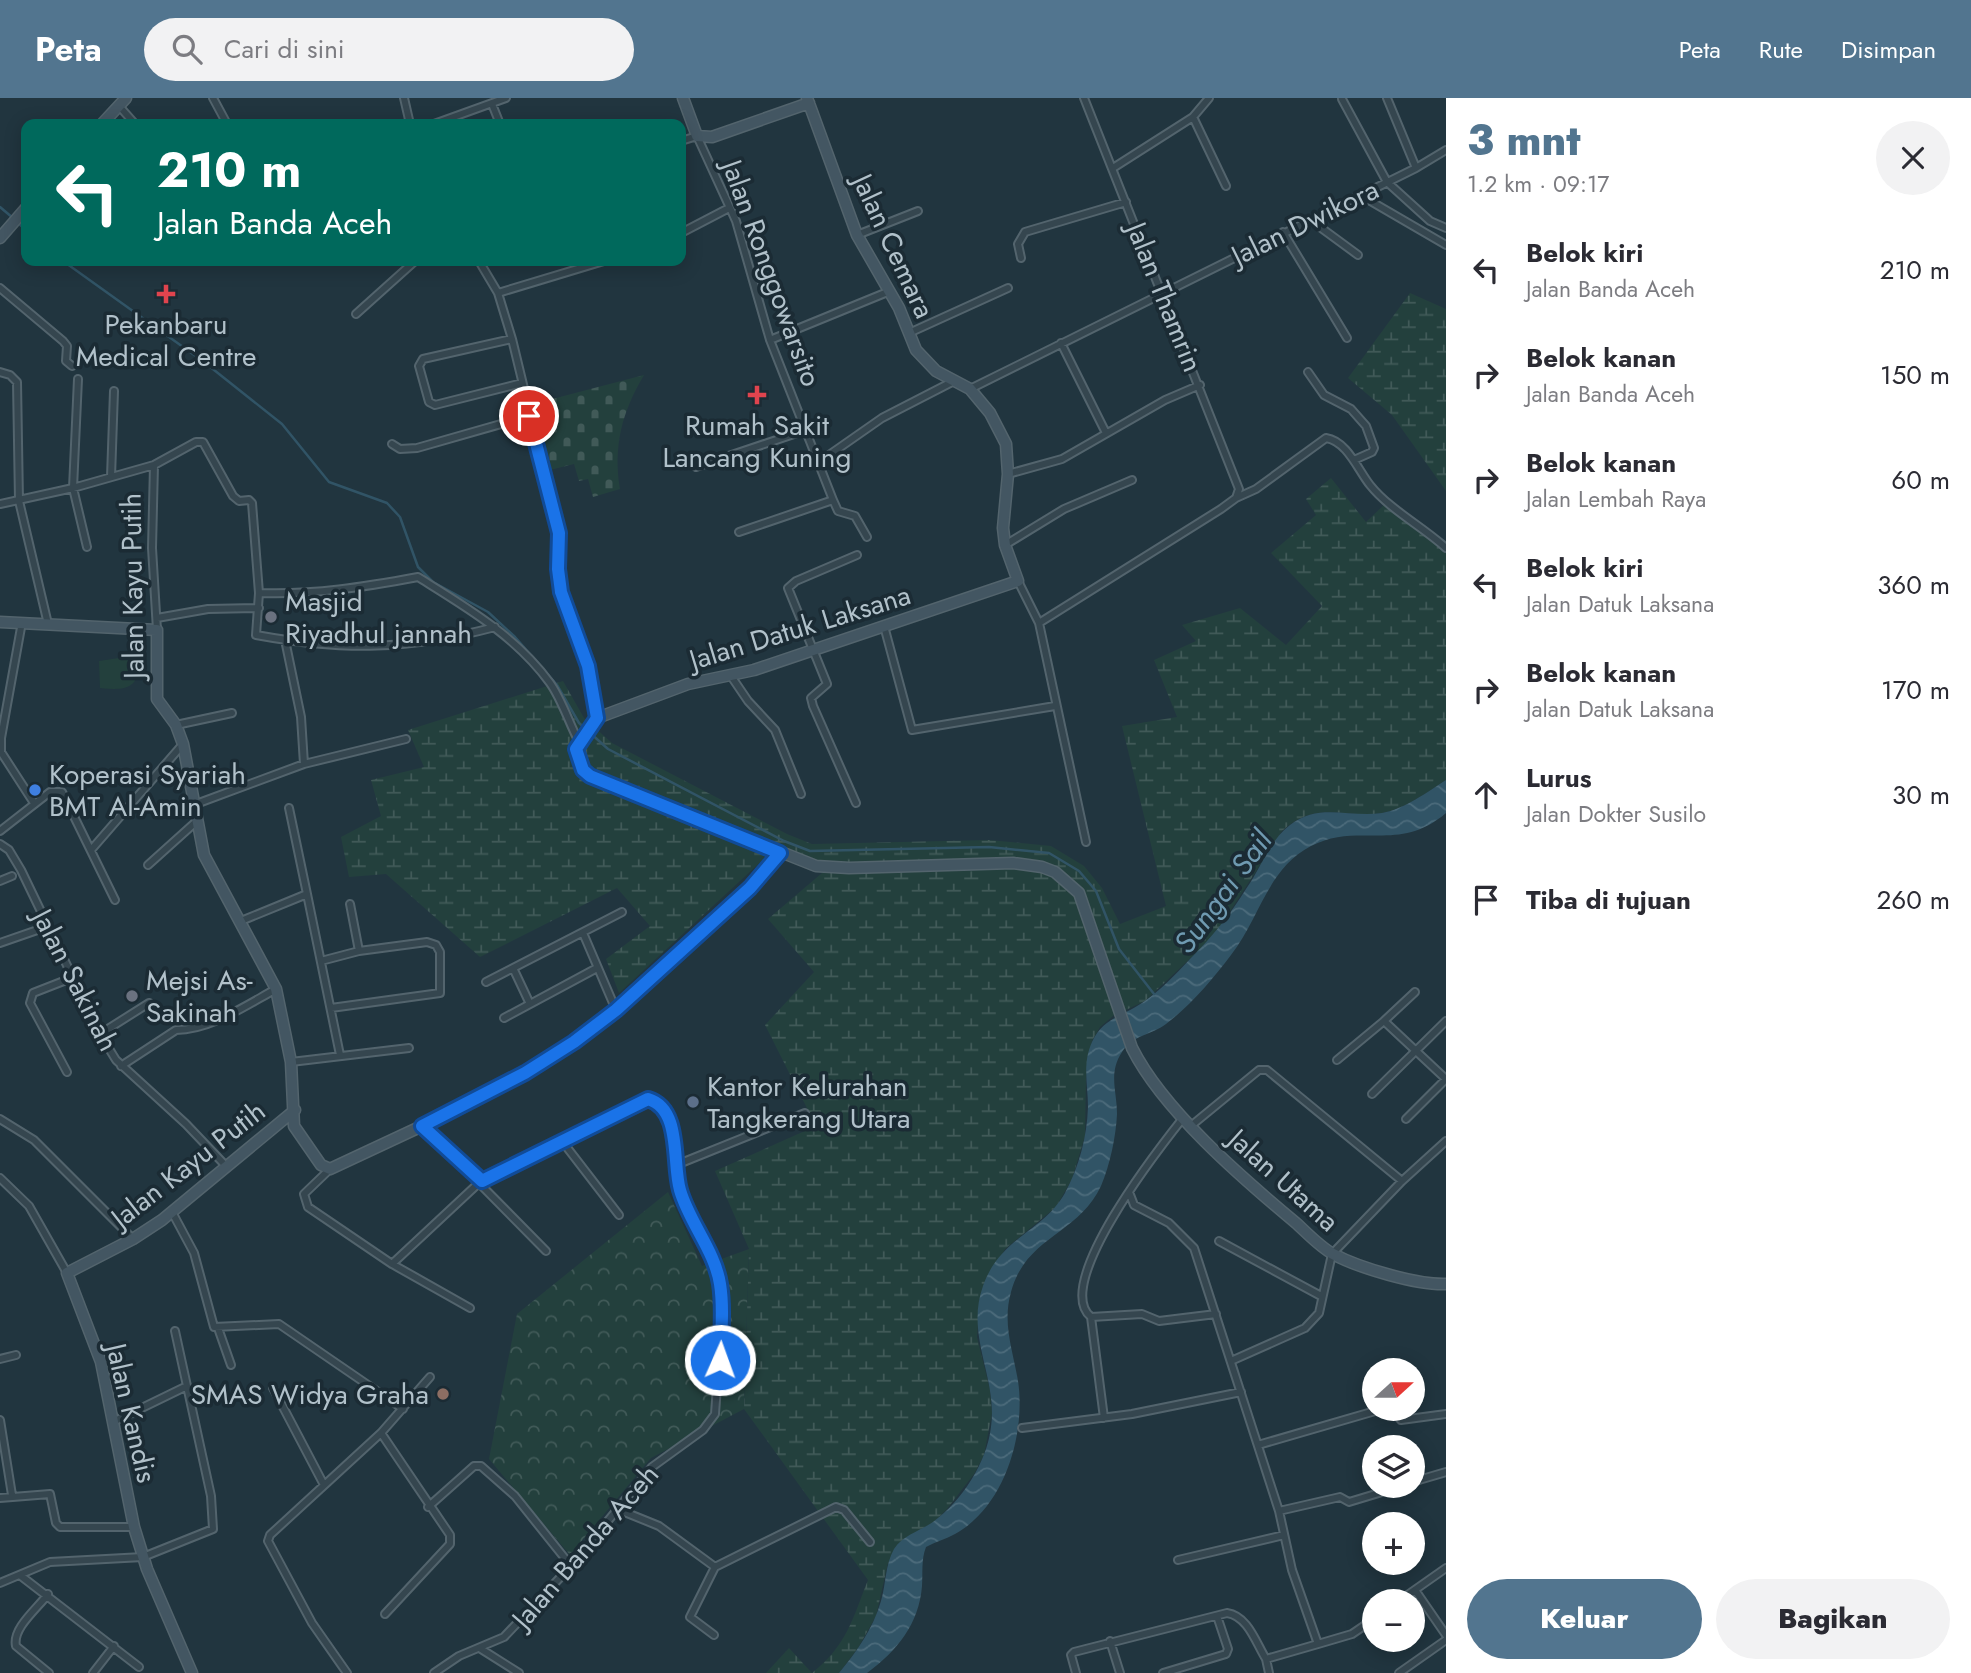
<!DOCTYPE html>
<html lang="id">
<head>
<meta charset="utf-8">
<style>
  :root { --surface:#fff; --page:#f2f2f3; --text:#2b2b33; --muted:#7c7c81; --accent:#52758f }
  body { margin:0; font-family:Jost,sans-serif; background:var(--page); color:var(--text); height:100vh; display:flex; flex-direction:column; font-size:26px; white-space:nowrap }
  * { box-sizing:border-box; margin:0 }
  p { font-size:23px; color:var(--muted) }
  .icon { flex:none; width:38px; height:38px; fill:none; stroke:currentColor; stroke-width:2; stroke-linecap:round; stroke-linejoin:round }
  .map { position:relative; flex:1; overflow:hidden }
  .drawer { display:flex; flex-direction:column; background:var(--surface); width:525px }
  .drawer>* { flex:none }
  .banner { position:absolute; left:21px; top:21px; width:665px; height:147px; border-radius:14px; box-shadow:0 4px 18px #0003; background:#00695c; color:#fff; overflow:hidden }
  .needle { width:46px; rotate:69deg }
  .controls { position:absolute; left:1362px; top:1260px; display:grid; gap:14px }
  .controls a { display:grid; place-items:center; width:63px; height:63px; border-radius:50%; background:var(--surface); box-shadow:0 4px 18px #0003; font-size:35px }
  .pin { position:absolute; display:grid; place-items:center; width:60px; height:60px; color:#fff; margin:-30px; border:4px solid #fff; border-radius:50%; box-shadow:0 2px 7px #0007 }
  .me { position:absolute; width:77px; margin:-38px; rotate:2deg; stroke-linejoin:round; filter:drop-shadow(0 0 5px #0008) }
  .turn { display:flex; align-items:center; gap:24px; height:147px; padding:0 21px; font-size:32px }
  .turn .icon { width:91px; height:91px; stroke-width:2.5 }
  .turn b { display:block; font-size:49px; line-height:60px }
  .round { display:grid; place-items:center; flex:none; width:74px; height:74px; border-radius:37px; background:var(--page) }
  .headline { display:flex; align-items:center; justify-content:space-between; height:119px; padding:0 21px }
  h1 { font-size:42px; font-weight:800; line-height:52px; color:var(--accent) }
  .button { display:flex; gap:14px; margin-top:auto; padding:14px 21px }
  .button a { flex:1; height:80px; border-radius:42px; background:var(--accent); color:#fff; font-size:28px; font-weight:800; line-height:80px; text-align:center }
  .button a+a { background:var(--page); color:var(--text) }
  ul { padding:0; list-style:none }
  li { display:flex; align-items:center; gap:21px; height:105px; padding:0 21px }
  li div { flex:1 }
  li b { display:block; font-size:26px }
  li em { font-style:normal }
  header { display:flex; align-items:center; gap:42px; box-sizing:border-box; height:98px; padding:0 35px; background:var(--accent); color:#fff }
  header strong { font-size:33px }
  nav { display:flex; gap:38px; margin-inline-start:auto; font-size:24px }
  .search { width:490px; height:63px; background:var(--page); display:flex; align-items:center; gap:18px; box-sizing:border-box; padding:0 24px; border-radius:38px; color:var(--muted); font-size:26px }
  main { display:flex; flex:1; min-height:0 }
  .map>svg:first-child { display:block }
</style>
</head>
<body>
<header>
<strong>Peta</strong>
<div class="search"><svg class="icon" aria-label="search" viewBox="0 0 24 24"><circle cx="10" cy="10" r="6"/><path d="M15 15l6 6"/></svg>Cari di sini</div>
<nav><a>Peta</a><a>Rute</a><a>Disimpan</a></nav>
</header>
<main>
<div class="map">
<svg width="1446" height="1575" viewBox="0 0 1446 1575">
  <defs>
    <pattern id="forest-crowns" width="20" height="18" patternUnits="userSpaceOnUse" patternTransform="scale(1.75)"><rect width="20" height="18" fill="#23403d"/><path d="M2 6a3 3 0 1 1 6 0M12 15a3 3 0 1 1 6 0" fill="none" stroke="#415a58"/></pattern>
    <pattern id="wetland-marsh" width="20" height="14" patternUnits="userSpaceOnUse" patternTransform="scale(1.75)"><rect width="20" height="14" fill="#23403d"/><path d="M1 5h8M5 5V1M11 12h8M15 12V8" fill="none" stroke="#415a58"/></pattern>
    <pattern id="cemetery-stones" width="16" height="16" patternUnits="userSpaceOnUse" patternTransform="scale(1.75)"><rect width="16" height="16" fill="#23403d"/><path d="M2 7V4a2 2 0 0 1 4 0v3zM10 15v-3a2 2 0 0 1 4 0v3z" fill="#415a58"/></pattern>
    <pattern id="water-waves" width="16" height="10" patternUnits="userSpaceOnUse" patternTransform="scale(1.75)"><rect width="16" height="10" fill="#315466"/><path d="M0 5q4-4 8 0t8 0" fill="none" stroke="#4c6b7b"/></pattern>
  </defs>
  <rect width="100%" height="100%" fill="#21353f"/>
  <path fill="url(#forest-crowns)" d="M668,1094L702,1168L749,1151L744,1311L651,1360L570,1457L489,1361L517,1216Z"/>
  <path fill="url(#wetland-marsh)" d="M1410,195L1446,211V393L1392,317L1348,280Z
    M1331,380L1366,424L1386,405L1446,453V682C1427,694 1405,711 1382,715C1342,721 1318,701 1282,733L1214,838L1145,903L1113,918L1100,929L1092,943L1086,980L1085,1038L1072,1081L1056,1109L1005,1151L980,1198L977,1239L990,1292L992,1315L984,1357L974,1376L947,1411L934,1424L916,1434L888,1465L876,1518L858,1550L839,1575H766L789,1550L812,1575C847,1547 852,1522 868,1482L744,1311L749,1151L715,1073L816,1028L765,927L814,874L768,821L822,775L769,756L619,895L606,861L650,828L617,790L480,859L386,776L349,779L341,739L381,718L371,682L424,669L408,632L563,583L584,620L612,645L787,736L812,746L989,742L1051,748L1084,768L1102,790L1120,826L1166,808L1122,628L1177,619L1154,562L1196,543L1182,527L1240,510L1286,547L1322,508L1271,455L1316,417L1306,401Z"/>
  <path fill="url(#cemetery-stones)" d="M644,277C622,314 613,348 620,391L593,399L588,381L579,383L574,366L550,372L533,306Z"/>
  <path fill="#23403d" d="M125,559L137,567C140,593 120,592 100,590L99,563Z"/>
  <path fill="url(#water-waves)" d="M1446,682V715C1398,756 1359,723 1311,748C1267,771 1260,820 1231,857C1212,882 1191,907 1166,926C1151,937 1133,937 1122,954C1108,975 1117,993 1117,1016C1116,1038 1110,1067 1101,1088C1078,1137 1026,1138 1011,1194C1002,1226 1013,1252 1018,1283C1026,1335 1005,1409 955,1436C946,1441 935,1444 926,1449C921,1462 923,1474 922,1488C919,1526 897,1553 867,1575H839C857,1553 873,1531 881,1503C886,1486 885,1467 894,1451C903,1437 920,1433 933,1424C962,1403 987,1364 991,1329C998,1280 965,1238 983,1188C1000,1139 1043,1134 1065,1095C1079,1069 1087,1039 1088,1009C1088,987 1082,966 1092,944C1103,920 1121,919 1142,905C1160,893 1175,877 1190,861C1212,839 1230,817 1246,791C1261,770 1269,743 1290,727C1319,704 1349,720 1382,715C1405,711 1427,694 1446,682Z"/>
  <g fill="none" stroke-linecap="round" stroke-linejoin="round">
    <path stroke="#315466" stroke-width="2.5" d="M0,109L13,120
      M18,125L26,132
      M63,163L204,264L282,326L329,384L387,405L400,419L418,469L433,484L488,514L515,539L557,587L579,625L608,651L784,743L810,753L989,749L1049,755L1079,773L1096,793L1119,851L1154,896"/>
    <defs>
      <path id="street" d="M213,0L227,26
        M404,0L410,26
        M1387,0L1416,70
        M1342,1L1387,84L1430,123L1446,130
        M492,6L500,26
        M119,8L135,26
        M1193,19L1226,88
        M434,26L506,0
        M681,43L697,38L736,123L770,242L833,402L838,413L855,418L867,439
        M1113,70L1193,19L1209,0
        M1360,97L1446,147
        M1309,121L1358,157
        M1283,134L1347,240
        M681,135L729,110
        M857,137L918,113
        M1021,160L1018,146L1025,134L1126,104
        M479,163L498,195L512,241L559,435L558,471L561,493L588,568L597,620L584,637
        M0,190L63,243L67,248L66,263L72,268
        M498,195L604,163
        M356,216L415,163
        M909,235L1008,190
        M512,241L423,261L419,268L429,304L435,307L522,285
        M770,242L890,193
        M1061,245L1106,335
        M0,274L10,277L17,284L19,403L48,526
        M1308,274L1324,297L1351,311L1366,328L1374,350L1372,354L1354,362
        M78,281L73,390L87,449
        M970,291L1416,70L1446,52
        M392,346L400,351L417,350L529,318
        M819,364L882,320L952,284
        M154,367L152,450L157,532
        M696,369L806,332
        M1008,376L1062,361L1165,302L1200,287
        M111,379L114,293
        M1236,400L1256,391L1326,340C1347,343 1358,372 1370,387C1389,411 1423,429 1446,450
        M0,406L73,390L154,367L196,344H203L233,398L239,403L249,402L252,405L259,495L256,537C344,553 409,552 495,529
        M739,434L833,402
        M1005,447L1064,411L1132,382
        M1018,483L1039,525L1086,744
        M259,495C314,497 364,489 418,479C466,509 516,538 550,585C562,602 569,625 579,644
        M157,520L208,511L259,510
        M22,524L1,640V654L34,705
        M1039,525L1221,411L1236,400L1239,391L1084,0
        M884,528L912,632L1055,608
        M731,578L748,603L775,632L801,696
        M176,627L232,615
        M304,666L406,641
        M856,705L813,608L811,600L827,586L788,490L796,483L857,457
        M196,706L304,666L301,619L285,542
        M289,710L307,796
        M0,733L50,694H62L115,802
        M0,746L9,752L21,772L100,936L116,962L186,1026L225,1067
        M91,752L183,646
        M148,767L198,722
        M0,783L12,778
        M350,806L359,853
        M241,823L307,796L340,957
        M583,835L616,912
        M0,845L49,828
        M321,863L359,853L427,844L436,847L440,854V895L331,910
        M513,870L530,906
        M486,884L622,814
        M1415,894L1384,923L1446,981
        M504,920L597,870
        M100,936L149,905
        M1337,962L1384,923
        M291,964L409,950
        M121,968L176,932C210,932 245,908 276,891
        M67,974L30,905L33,895L74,879
        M1372,996L1446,923
        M1183,1020C1160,1049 1051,1187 1091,1219L1142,1216L1159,1223L1216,1216
        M0,1021L34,1042L133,1141
        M1406,1021L1446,981
        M1192,1027L1259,972H1267L1402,1083
        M422,1028L482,1082L648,1001L657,1003L666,1015L673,1040L679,1090L720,1184L722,1218L715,1316L703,1332L652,1369L571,1468L504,1539L459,1558L434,1575
        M562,1043L619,1117
        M330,1071L304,1096L308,1109L392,1166L470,1210
        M678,1073L681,1065L805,1015
        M0,1080L29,1108L67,1175
        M479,1085L546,1153
        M1129,1094L1134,1107L1169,1125L1194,1150L1279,1413L1292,1472L1318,1546L1352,1536L1374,1521
        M172,1114L194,1155L214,1229L279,1226L403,1311
        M1219,1143L1321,1198
        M392,1166L482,1082
        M1091,1219L1104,1320
        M218,1230L231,1267
        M0,1261L16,1257
        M1231,1263L1305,1230L1319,1215L1332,1156L1402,1083L1446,1043
        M273,1290L324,1387
        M1392,1311L1401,1322L1446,1316
        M0,1322L12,1397
        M113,1324L187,1288
        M1022,1330L1132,1316L1241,1294
        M381,1335L450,1437V1446L385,1516
        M1258,1347L1382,1311
        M1412,1384L1446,1374
        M0,1400L50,1396L56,1425L60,1429H134
        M428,1409L474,1368H481L515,1398L571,1468
        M617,1411L659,1428L715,1469
        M1279,1413L1340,1399L1349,1404L1402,1388
        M1178,1462L1284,1437
        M21,1478L139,1569
        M0,1485L50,1464L143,1459L213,1431L211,1398L175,1233
        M1415,1492L1446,1537
        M48,1496C38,1510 12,1530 16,1548L49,1575
        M1399,1503L1446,1470
        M714,1537L690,1519L715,1469L836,1409L844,1412L870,1444
        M1110,1543L1120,1575
        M481,1551L519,1575
        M93,1575L114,1548
        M347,1575L312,1525L268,1443L270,1437L381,1335L430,1279
        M1076,1575L1071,1557L1074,1554L1227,1515C1248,1518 1256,1545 1266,1561
        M1163,1575L1226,1556L1228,1551L1217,1518
        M1269,1575L1266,1561L1318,1546
        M1399,1575L1446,1542"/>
      <path id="secondary" d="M683,0L697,38L712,39L809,5
        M102,26L126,0
        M0,140L26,110
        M0,524L157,532V601L176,627L183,646L204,757L276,891L291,964L294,1028L321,1067L330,1071L422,1028L525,975L574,944L616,912L750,790L780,755
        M597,620L688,586L754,572L1018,483L1005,447L1003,430L1008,376L1006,346L990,315L970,291L936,273L916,252L899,210L857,137L807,0
        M584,637L576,651L583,672L590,678L816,768L849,770L1013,765L1042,769L1055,774L1079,795L1132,950C1163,1012 1242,1080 1296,1125C1307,1135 1320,1149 1333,1156C1359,1170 1417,1187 1446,1186
        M192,1575L147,1471L134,1429L101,1264L67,1175L133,1141L162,1122L295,1012"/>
    </defs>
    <use href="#street" stroke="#53646d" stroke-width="10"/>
    <use href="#secondary" stroke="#53646d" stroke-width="13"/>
    <use href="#street" stroke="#35464f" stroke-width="6"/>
    <use href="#secondary" stroke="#435662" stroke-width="10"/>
  </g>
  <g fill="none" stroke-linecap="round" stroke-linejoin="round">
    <defs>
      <path id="route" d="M529,318L559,435L558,471L561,494L588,568L597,620L576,651L583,672L590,678L780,755L750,790L616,912L574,944L525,975L422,1028L482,1083L648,1001C682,1011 672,1065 680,1092C689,1124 715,1153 720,1186C724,1211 721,1237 720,1262"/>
    </defs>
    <use href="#route" stroke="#114b97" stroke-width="18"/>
    <use href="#route" stroke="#1a73e8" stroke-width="12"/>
  </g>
  <g fill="#e0444e" stroke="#1b2b34" stroke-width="2.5">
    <path d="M162.5 185.5h7v7h7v7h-7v7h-7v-7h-7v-7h7z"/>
    <path d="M753.5 286.5h7v7h7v7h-7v7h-7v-7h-7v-7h7z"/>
  </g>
  <g fill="#6b7280" stroke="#1b2b34" stroke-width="2.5">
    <circle cx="271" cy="519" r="7"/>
    <circle cx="132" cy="898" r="7"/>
  </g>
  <circle fill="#3f7fe0" stroke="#1b2b34" stroke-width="2.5" cx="35" cy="692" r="7"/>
  <circle fill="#5c6f8a" stroke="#1b2b34" stroke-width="2.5" cx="693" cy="1004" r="7"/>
  <circle fill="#8d6e63" stroke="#1b2b34" stroke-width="2.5" cx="443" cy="1296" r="7"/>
  <g text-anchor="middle" stroke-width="7" stroke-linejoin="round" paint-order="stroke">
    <g font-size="28" fill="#b1c1ca" stroke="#1b2b34">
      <text transform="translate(1305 124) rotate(-26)" y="10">Jalan Dwikora</text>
      <text transform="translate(894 148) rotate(65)" y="10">Jalan Cemara</text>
      <text transform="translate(772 175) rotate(70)" y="10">Jalan Ronggowarsito</text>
      <text transform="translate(1165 199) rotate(68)" y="10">Jalan Thamrin</text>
      <text transform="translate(132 488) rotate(-91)" y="10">Jalan Kayu Putih</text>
      <text transform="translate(800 529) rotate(-17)" y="10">Jalan Datuk Laksana</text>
      <text transform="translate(76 882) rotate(63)" y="10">Jalan Sakinah</text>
      <text transform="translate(188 1066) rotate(-38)" y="10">Jalan Kayu Putih</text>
      <text transform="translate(1284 1082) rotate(42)" y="10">Jalan Utama</text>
      <text transform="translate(132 1315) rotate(77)" y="10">Jalan Kandis</text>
      <text transform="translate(585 1448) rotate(-49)" y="10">Jalan Banda Aceh</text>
    </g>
    <g font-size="28" fill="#b1c1ca" stroke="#1b2b34" text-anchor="start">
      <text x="166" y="236" text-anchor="middle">Pekanbaru<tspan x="166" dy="32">Medical Centre</tspan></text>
      <text x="757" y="337" text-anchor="middle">Rumah Sakit<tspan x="757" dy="32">Lancang Kuning</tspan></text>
      <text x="285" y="513">Masjid<tspan x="285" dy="32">Riyadhul jannah</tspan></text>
      <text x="49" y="686">Koperasi Syariah<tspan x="49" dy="32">BMT Al-Amin</tspan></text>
      <text x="146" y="892">Mejsi As-<tspan x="146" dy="32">Sakinah</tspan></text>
      <text x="707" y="998">Kantor Kelurahan<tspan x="707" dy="32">Tangkerang Utara</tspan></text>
      <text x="429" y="1306" text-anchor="end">SMAS Widya Graha</text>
    </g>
    <g font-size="30" font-style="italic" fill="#6f9ab1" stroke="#1b2b34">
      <text transform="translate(1223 794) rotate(-54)" y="10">Sungai Sail</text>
    </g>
  </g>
</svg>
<div class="controls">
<a><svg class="needle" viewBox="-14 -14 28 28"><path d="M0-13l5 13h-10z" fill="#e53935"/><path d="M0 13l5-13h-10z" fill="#7c7c81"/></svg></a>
<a><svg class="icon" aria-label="layers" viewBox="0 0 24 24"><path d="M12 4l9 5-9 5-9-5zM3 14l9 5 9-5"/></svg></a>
<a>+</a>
<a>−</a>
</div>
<div class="pin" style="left:529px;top:318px;background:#d93025"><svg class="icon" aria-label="arrive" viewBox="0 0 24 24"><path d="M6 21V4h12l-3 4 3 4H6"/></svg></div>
<svg class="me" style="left:720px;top:1262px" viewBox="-20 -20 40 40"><circle r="17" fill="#1a73e8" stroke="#fff" stroke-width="3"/><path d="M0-11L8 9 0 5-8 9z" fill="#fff"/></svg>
<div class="banner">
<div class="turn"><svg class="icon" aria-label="left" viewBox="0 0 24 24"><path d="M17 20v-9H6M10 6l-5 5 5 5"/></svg><div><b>210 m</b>Jalan Banda Aceh</div></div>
</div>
</div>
<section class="drawer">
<div class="headline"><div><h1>3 mnt</h1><p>1.2 km · 09:17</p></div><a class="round"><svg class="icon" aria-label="close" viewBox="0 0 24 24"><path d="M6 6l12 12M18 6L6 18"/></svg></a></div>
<ul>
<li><svg class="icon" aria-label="left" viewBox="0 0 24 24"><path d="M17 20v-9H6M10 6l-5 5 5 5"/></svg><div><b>Belok kiri</b><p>Jalan Banda Aceh</p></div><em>210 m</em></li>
<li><svg class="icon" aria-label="right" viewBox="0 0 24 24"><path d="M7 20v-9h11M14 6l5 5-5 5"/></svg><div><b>Belok kanan</b><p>Jalan Banda Aceh</p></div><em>150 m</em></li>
<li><svg class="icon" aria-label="right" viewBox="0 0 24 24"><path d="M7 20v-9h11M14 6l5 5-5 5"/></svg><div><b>Belok kanan</b><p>Jalan Lembah Raya</p></div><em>60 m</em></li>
<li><svg class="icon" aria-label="left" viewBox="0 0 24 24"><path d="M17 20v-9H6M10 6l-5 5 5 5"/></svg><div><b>Belok kiri</b><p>Jalan Datuk Laksana</p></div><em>360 m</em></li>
<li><svg class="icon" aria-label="right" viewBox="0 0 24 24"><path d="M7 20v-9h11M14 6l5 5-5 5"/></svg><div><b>Belok kanan</b><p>Jalan Datuk Laksana</p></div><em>170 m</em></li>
<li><svg class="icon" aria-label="ahead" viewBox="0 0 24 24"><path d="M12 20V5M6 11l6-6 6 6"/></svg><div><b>Lurus</b><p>Jalan Dokter Susilo</p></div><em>30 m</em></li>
<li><svg class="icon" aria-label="arrive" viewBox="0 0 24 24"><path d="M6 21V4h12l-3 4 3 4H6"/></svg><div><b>Tiba di tujuan</b></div><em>260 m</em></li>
</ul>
<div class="button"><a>Keluar</a><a>Bagikan</a></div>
</section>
</main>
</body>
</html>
